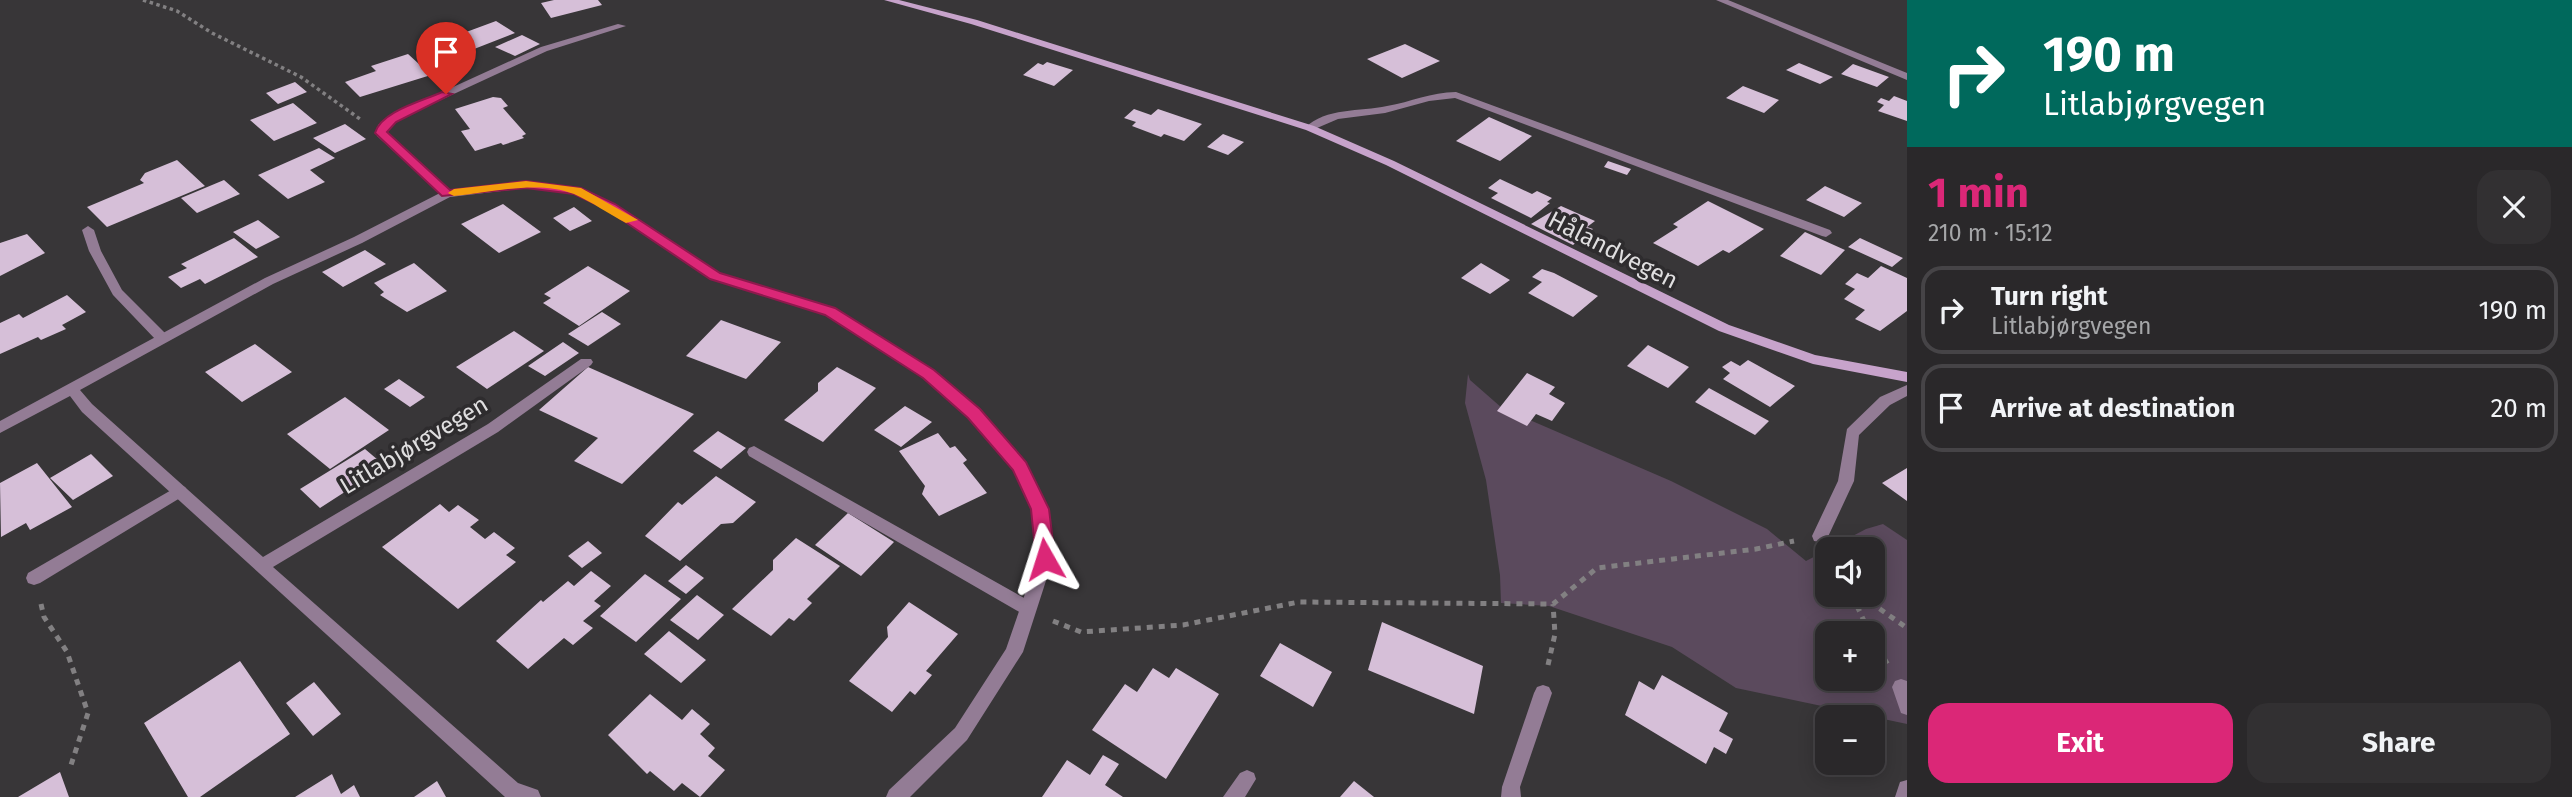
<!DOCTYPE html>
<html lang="en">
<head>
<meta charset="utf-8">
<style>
  :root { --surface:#2a282a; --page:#323032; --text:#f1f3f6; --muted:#a5a6a8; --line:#464447; --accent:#db2777 }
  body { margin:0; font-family:"Fira Sans",sans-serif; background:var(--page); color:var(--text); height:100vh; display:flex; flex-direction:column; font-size:26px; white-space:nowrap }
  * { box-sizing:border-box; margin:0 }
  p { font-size:23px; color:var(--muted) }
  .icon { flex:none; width:38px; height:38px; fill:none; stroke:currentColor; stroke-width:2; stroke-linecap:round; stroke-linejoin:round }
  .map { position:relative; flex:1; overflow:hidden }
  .drawer { display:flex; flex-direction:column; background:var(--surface); width:665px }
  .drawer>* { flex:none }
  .hud { background:#00695c; color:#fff; overflow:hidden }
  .buttons { position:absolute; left:1815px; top:537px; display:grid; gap:14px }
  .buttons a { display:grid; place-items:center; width:70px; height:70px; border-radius:14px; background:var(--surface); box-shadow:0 4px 18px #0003,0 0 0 2px var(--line); font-size:35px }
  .pin { position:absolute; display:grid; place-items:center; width:60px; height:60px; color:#fff; margin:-72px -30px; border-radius:50% 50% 50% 0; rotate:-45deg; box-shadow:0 0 7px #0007 }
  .pin .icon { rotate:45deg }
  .me { position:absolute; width:77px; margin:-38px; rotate:354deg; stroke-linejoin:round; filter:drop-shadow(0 0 5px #0008) }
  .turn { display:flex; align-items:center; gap:24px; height:147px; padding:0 21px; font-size:32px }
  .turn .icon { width:91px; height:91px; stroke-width:2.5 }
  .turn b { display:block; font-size:49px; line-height:60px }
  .round { display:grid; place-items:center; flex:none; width:74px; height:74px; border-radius:21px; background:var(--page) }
  .summary { display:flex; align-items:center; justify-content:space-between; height:119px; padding:0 21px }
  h1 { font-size:42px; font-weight:700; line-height:52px; color:var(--accent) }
  .cta { display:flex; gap:14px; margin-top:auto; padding:14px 21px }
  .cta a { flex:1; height:80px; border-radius:21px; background:var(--accent); color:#fff; font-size:28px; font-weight:700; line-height:80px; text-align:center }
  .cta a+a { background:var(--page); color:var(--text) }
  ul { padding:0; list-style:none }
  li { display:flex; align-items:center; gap:21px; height:88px; margin:0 14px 10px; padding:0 7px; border:4px solid var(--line); border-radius:21px }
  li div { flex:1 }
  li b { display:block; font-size:26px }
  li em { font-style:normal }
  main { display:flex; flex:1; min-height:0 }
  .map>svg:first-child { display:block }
</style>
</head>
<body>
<main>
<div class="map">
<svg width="1907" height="797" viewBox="0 0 1907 797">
  <rect width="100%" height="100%" fill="#383638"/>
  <path fill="#5b4a5d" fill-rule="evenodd" d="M1468,374L1470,380L1502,408L1671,481L1767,529L1806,561L1827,550V595H1872V550L1828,549L1866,529L1883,524L1907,540V724L1736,688L1672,647L1549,606L1501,603L1500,575L1486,480L1465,403ZM1827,634H1872V679H1827Z"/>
  <path fill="#d6bfd8" d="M554,0H598L602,5L551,18L541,3Z
    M496,21L515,33L469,51L450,38Z
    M522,35L540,44L515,56L495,47Z
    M1405,44L1440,61L1402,78L1367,59Z
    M408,54L431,75L360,97L345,82L376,71L371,66Z
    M1047,62L1073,70L1054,86L1023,75L1038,63L1043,65Z
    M1799,63L1833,77L1820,84L1786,70Z
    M1853,64L1889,77L1877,87L1841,74Z
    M295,82L307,92L278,104L266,93Z
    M1743,86L1779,100L1764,113L1726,98Z
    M1894,96L1907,101V121L1878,111L1884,105L1877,102L1881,98L1889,101Z
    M493,97L501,98L508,106L503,108L526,134L522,136L524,138L503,145L501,143L475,151L461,131L470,129L455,109Z
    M293,103L317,123L274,141L250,120Z
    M1134,109L1151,115L1158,109L1202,124L1184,141L1164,134L1161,137L1132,126L1136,122L1124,118Z
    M1489,117L1532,136L1500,161L1456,141Z
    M345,124L366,139L335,153L313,138Z
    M1223,134L1244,142L1228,155L1207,147Z
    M319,148L335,158L310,170L325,182L288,199L258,175Z
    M177,160L205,186L107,227L87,207L144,183L140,180L145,173Z
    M1608,161L1631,169L1627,175L1604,167Z
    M1500,179L1532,194L1537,191L1552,198L1547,202L1550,203L1531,218L1491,198L1498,193L1488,188Z
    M224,180L240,194L197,213L181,198Z
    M1825,186L1862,203L1844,217L1806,200Z
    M1708,201L1764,229L1729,253L1723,250L1698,266L1653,243L1678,227L1673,224Z
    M503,204L541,232L499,253L461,224Z
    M1561,206L1595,221L1587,227L1593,229L1573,245L1531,224Z
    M574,207L592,221L570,231L553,218Z
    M258,220L280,237L256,249L233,232Z
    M1805,232L1845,250L1821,275L1780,256Z
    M27,234L45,253L0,276V243Z
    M234,238L258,257L205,284L200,279L181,288L168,277L187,268L181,264Z
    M1860,238L1903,258L1892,267L1848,247Z
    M365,250L386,264L343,287L322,272Z
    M414,263L447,291L407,312L380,295L384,292L374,283Z
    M1481,263L1510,280L1490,294L1461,278Z
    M588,266L630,291L579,326L543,303L551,298L544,294Z
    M1881,266L1907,278V311L1880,331L1855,319L1865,310L1844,299L1855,289L1845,284L1857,273L1868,278Z
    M1542,269L1554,273L1598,296L1573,317L1528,293L1542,282L1532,277Z
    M67,295L86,312L62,325L66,329L41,340L38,337L0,354V323L19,314L23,318Z
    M602,312L621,324L588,346L568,334Z
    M721,320L781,342L746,379L686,356Z
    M514,331L544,351L487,389L456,367Z
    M563,342L579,353L545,376L528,366Z
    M255,344L292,372L242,402L205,372Z
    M1648,345L1689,367L1668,388L1627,366Z
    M1748,360L1795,386L1770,407L1723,379L1730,373L1722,367L1731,361L1740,366Z
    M588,367L694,414L622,484L574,461L598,438L539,410Z
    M837,367L876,388L823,442L784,420L818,391V383Z
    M1527,373L1555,387L1549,394L1565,403L1552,421L1536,414L1527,426L1497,411Z
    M399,379L425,397L410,407L384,389Z
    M1709,388L1769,421L1755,435L1695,402Z
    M345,397L389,430L330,469L287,434Z
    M905,406L932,422L901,447L874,430Z
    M718,431L746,448L721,469L693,451Z
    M938,433L950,448L955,446L967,460L963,463L987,493L939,516L922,494L925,486L899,451Z
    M365,449L385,466L320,508L300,489Z
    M91,454L113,476L73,500L50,478Z
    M37,463L72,507L30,530L26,523L1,537L0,483Z
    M1907,468V501L1882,483Z
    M716,476L756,502L733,523L721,524L680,561L645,536L678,502L682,505Z
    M440,504L449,512L458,505L479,520L470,527L485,539L494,532L515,548L506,555L516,562L458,609L382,547Z
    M848,513L894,542L861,576L815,545Z
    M796,538L840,566L807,599L812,603L794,621L789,618L771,636L732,609L773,570V560Z
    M588,541L602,553L582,568L568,556Z
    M686,565L704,578L686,594L668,581Z
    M591,571L611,586L594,601L601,606L583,621L593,628L573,645L564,638L528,669L496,641L541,600L543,602L568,581L574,586Z
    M645,574L681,599L636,642L600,616Z
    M697,595L724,615L698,640L670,620Z
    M909,602L958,634L926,671L932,675L915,695L910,691L892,712L849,681L888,637L887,627Z
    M1382,622L1483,666L1474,714L1368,670Z
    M669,631L706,660L681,683L644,654Z
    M1280,643L1332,672L1313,707L1260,676Z
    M240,661L290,734L200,797H188L144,723Z
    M1153,668L1169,678L1176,668L1219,694L1166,779L1092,730L1125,684L1137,692Z
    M1662,675L1728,713L1719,731L1733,739L1726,754L1714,747L1706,764L1625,715L1639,681L1654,690Z
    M314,682L341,714L313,736L286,703Z
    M650,694L682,720L692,709L710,724L700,734L715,748L708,756L725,770L700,797L682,783L674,791L650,771L647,774L608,735Z
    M1103,755L1119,764L1105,785L1123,797H1042L1067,760L1090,775Z
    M60,772L69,797H18Z
    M332,774L341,794L354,785L360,797H295Z
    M437,781L446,797H414Z
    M1354,781L1374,797H1340Z"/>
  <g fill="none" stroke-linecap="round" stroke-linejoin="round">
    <path stroke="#828082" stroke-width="3.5" stroke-dasharray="3.5 3.5" stroke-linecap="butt" d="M143,0L177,11L212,33L301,77L360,119"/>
    <path stroke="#828082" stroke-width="5" stroke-dasharray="6 6" stroke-linecap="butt" d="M1852,595L1870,634
      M1860,595L1907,628
      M41,604L44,617L67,652L88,713L71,765
      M1053,621L1081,632L1183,625L1299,602L1553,604L1597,568L1756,549L1794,541
      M1872,638L1888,665
      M1548,665L1555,634L1553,604"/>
    <path fill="#937c95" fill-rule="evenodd" d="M1716,0H1728L1907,73V80Z
      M1456,92L1830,230L1832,233L1826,237L1822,236L1455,98L1429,101L1385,113L1338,119L1310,131L1305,128C1326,107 1360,112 1387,106C1411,102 1431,92 1456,92Z
      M88,226L94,230L101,251L122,290L166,334L168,337L166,340H156L113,295L89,251L82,230Z
      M754,446L1033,603L1035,608L1033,613L1027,615L1021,613L749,456L747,452L749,448Z
      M180,485L185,487L188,491L185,495L40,583L34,585L28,583L26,578L28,573Z
      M1901,679L1907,681V715L1901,713L1892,687L1895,681Z
      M1907,780V797H1895L1900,782Z"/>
    <path fill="#937c95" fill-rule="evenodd" d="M618,24L626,26L547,51L404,117L387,128V135L450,190L526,182L581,189L615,205L719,273L835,309L934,371L979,409L1025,462L1048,509L1053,559L1023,652L967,740L910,797H886L889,790L955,728L1006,649L1037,559L1032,509L1014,469L969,417L924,377L825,315L711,279L607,209L574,194L526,188L450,197L362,243L273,284L80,390L92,404L263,557L488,424L581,359H591L593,362L591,365L498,432L273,567L518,783L538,790L541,797H505L82,412L70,396L0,433V421L265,278L354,237L440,193L377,136L378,125L396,113L541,47Z
      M1907,385V396L1890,405L1859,435L1854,481L1826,541L1820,542L1814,541L1812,536L1838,481L1847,429L1880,397Z
      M1543,685L1549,687L1552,693L1520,787L1521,797H1501L1502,787L1534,693L1537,687Z
      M1247,770L1254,773L1256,779L1245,797H1223L1240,773Z"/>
    <path fill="#c7a3cb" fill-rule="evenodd" d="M884,0H899L977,20L1314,126L1394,161L1729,325L1815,355L1907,372V382L1813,364L1719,331L1386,165L1306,130L971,24Z"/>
  </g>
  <path fill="#db2777" stroke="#8e194d" stroke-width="2" d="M442,92L452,94L396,122L387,132L450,190L526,181L581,188L615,204L720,273L835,308L934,370L980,409L1026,462L1049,509L1055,559L1052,564H1039L1036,559L1031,509L1013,470L968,418L923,378L825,315L710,279L606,209L574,194L526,188L442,196L375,133C381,111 423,101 442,92Z"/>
  <path fill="#f59e0b" d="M526,181L581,188L638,220L626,223C609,214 592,202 574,194C539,180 491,192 454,196L448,193L454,189Z"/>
  <g text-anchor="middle" stroke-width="7" stroke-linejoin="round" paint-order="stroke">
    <g font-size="24" fill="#dfdedf" stroke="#2e2c2e">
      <text transform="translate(1613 250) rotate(27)" y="8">Hålandvegen</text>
      <text transform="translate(414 445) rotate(-31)" y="8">Litlabjørgvegen</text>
    </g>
  </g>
</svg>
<div class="buttons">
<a><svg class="icon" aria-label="sound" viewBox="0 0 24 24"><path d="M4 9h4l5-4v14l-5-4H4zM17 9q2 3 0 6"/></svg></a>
<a>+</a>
<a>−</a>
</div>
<div class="pin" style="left:446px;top:94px;background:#d93025"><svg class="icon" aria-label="arrive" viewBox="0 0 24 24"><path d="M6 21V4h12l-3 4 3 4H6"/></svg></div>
<svg class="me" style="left:1045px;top:559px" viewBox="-20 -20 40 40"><path d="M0-17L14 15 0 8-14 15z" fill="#db2777" stroke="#fff" stroke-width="4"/></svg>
</div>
<section class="drawer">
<div class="hud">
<div class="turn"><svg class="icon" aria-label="right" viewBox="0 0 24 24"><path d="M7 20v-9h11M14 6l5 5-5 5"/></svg><div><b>190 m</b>Litlabjørgvegen</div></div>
</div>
<div class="summary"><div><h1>1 min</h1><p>210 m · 15:12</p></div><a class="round"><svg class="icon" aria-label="close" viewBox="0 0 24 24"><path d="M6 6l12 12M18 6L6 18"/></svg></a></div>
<ul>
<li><svg class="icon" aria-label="right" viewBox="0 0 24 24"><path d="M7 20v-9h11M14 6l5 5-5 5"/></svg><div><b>Turn right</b><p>Litlabjørgvegen</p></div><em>190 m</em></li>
<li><svg class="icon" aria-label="arrive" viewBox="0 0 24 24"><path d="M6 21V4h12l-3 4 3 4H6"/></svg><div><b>Arrive at destination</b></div><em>20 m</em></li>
</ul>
<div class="cta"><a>Exit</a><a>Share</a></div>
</section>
</main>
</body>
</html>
